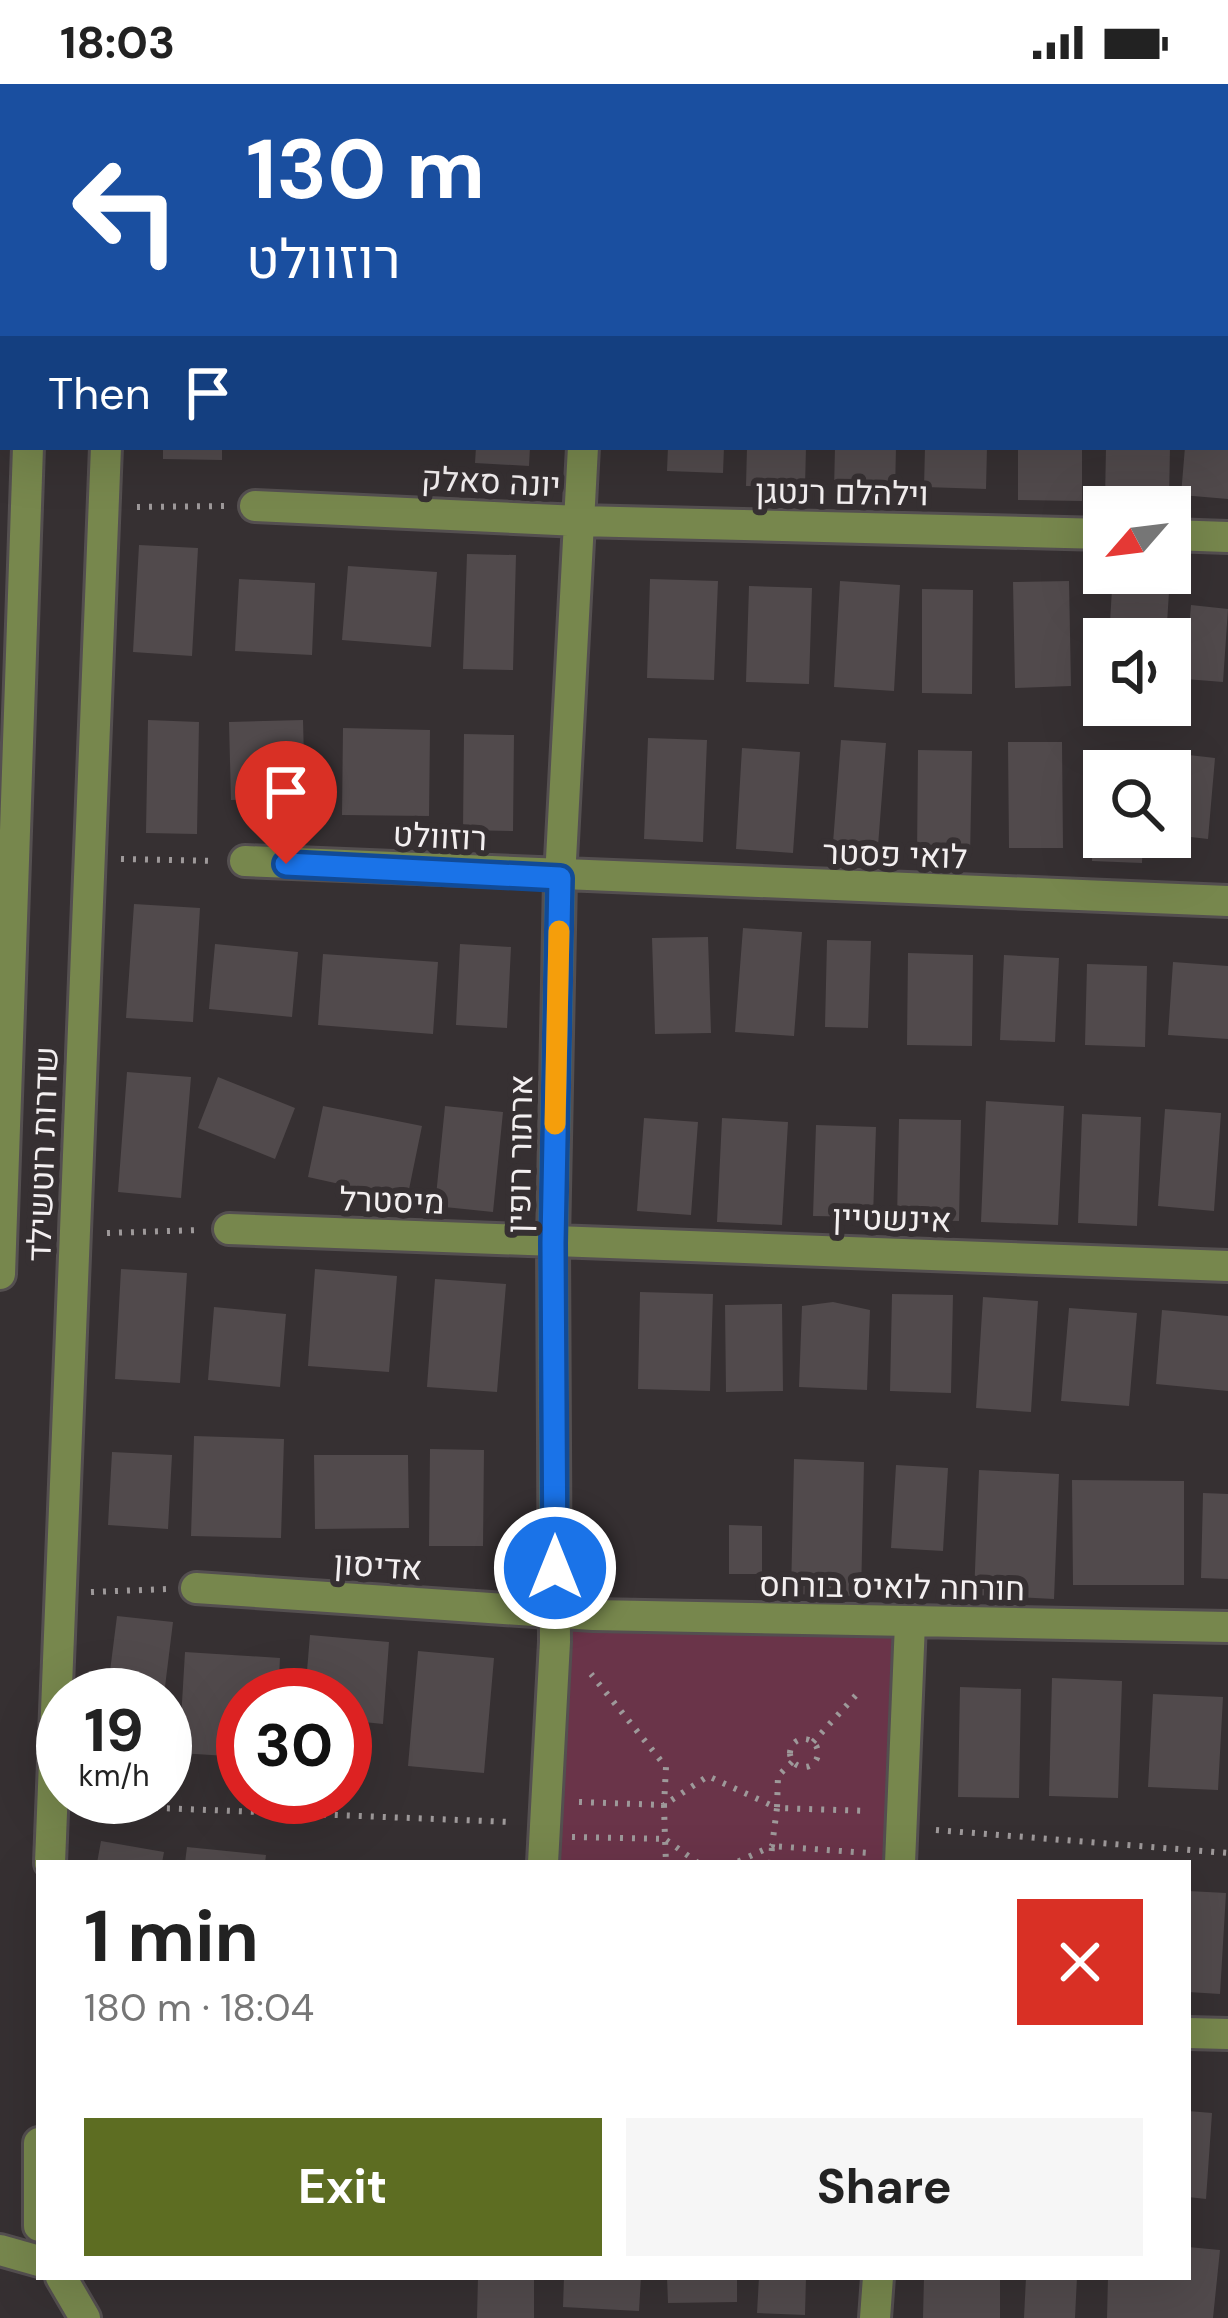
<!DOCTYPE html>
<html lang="en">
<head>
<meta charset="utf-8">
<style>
  :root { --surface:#fff; --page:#f6f6f6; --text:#222; --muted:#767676; --accent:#5d6d22 }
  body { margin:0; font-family:"DM Sans",Heebo,sans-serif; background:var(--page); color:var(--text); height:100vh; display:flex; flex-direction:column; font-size:45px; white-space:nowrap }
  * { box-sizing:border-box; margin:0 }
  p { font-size:39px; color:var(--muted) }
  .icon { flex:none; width:66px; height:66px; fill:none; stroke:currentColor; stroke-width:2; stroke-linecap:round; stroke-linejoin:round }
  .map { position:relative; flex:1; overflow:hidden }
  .side { position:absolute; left:36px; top:1776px; width:1155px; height:420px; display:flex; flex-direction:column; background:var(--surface); border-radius:0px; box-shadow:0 12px 48px #0002 }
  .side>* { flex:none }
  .hud { position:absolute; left:0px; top:0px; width:1230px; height:366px; box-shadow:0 12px 48px #0002; background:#1a4fa0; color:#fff; overflow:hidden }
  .needle { width:78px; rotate:242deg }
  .buttons { position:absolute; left:1083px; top:402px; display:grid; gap:24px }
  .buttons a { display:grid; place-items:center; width:108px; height:108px; border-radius:0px; background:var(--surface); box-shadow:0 12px 48px #0002; font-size:60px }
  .speed { position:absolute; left:36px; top:1584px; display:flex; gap:24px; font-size:60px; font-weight:700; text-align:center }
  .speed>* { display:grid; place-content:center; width:156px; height:156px; border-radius:50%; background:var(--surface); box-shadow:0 12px 48px #0002; line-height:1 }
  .speed small { font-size:30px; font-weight:400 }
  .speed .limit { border:18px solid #d22; background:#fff; color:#111 }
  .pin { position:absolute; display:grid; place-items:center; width:102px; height:102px; color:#fff; margin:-123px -51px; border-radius:50% 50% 50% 0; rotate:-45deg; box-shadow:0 0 12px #0007 }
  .pin .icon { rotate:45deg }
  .me { position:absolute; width:132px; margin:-66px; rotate:0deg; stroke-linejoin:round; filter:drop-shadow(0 0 9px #0008) }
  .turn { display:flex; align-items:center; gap:42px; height:252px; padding:0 48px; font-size:54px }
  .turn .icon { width:156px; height:156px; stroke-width:2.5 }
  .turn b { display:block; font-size:84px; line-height:102px }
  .then { display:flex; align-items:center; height:114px; padding:0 48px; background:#0003; gap:24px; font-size:45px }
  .round { display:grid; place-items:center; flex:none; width:126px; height:126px; border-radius:0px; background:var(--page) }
  .head { display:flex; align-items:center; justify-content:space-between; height:204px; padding:0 48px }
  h1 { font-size:72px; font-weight:700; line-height:90px }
  .cta { display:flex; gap:24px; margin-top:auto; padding:24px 48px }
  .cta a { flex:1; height:138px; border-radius:0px; background:var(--accent); color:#fff; font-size:48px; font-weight:700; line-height:138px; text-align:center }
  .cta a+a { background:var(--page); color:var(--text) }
  .status { display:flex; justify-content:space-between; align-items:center; height:84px; padding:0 60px; background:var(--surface); direction:ltr }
  .status svg { height:33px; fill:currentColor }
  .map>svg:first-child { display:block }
</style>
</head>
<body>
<div class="status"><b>18:03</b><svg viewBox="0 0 49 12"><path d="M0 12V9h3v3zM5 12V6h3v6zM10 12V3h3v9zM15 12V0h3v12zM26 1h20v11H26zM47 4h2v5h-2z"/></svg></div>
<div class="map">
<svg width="1228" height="2234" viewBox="0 0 1228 2234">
  <rect width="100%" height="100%" fill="#363032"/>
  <path fill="#6a3449" d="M555,1528L910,1539L900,1779H543Z"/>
  <path fill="#514a4c" d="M163,363H222V376L163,375Z
    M476,363H530L529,382L475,379Z
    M668,363H724L723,389L667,387Z
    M747,363H806L805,403L746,402Z
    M835,363H896L895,408L834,406Z
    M925,363H987L986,405L924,403Z
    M1018,363H1082V417L1018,416Z
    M1106,363H1170L1169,417L1105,416Z
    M1185,363H1228V415L1181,411Z
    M139,461L198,464L192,572L133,568Z
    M467,470L516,471L513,586L463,585Z
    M348,482L437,488L431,563L342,556Z
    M239,495L315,499L312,571L235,567Z
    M650,495L718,497L714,596L647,594Z
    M840,497L900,501L894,607L834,603Z
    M1069,497L1071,602L1015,604L1013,498Z
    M749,502L812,504L809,600L746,598Z
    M922,505L973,506L972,610L922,609Z
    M1112,505L1169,508L1166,555H1109Z
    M1191,521L1228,525L1223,598L1185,595Z
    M148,636L199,638L197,750L146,749Z
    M303,636L305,714L231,716L229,638Z
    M343,644L430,646L429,732L342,731Z
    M464,650L514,651L513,747L463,746Z
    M648,654L707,656L703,758L644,755Z
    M841,656L886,659L878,762L833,759Z
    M1008,658H1062L1063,764H1009Z
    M742,664L800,668L793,769L736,765Z
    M918,666L972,667L970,775L917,774Z
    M1095,669L1145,671V687H1104V753H1143L1142,779L1092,777Z
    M1180,670L1215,674L1208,755L1173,751Z
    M134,820L200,824L193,938L126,934Z
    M743,844L802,848L794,952L735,948Z
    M708,853L711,949L655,950L652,854Z
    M827,856L871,857L868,944L825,943Z
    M215,860L298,868L292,933L209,925Z
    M460,860L511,863L507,944L456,941Z
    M908,869L973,871L972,962L907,961Z
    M323,870L438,878L433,950L318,941Z
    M1004,871L1059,874L1055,958L1000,956Z
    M1173,878L1228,882V955L1168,951Z
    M1087,880L1147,882L1145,963L1085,961Z
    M127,988L191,993L181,1114L118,1108Z
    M218,993L295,1024L275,1075L198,1044Z
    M986,1017L1064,1022L1058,1141L981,1138Z
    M323,1022L422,1042L407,1115L308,1093Z
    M445,1022L503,1028L493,1128L435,1122Z
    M1165,1025L1221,1029L1214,1127L1158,1122Z
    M1082,1030L1141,1033L1137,1142L1078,1139Z
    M644,1034L698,1038L691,1131L637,1127Z
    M722,1034L788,1038L782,1141L717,1138Z
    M899,1035L961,1036L959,1137L897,1136Z
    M816,1041L876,1043L873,1133L813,1132Z
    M121,1185L187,1189L180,1299L115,1295Z
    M315,1185L397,1192L389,1288L308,1282Z
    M435,1195L506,1200L497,1308L427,1303Z
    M640,1208L713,1210L710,1307L638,1305Z
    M892,1210L953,1211L951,1309L890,1307Z
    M983,1213L1038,1217L1031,1328L976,1324Z
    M833,1218L870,1226L867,1306L799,1303L802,1222Z
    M782,1220L783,1307L726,1308L725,1221Z
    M214,1223L286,1230L280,1303L208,1296Z
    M1069,1224L1137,1229L1129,1322L1061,1317Z
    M1162,1226L1228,1232V1307L1156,1300Z
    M194,1352L284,1355L281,1454L191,1452Z
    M430,1365L484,1366L483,1462H429Z
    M112,1368L172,1371L168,1445L108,1441Z
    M314,1371H408L409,1444L315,1445Z
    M794,1375L864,1378L861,1512L791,1510Z
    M896,1381L948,1384L943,1467L891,1464Z
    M979,1386L1059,1390L1054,1515L974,1511Z
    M1072,1396L1184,1397V1501H1073Z
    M1203,1409L1228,1410V1495L1201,1494Z
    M729,1441L762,1442V1490H729Z
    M117,1532L173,1538L164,1611H107Z
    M310,1551L389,1558L383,1640L345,1636V1611H305Z
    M418,1567L494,1574L484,1689L408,1682Z
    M185,1568L280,1574L278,1611H243V1673L179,1669Z
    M1052,1594L1122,1597L1118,1714L1049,1712Z
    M960,1603L1021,1605L1019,1714L958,1713Z
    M1153,1610L1223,1613L1218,1706L1148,1703Z
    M101,1757L164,1768L162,1779H97Z
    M187,1763L266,1771L265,1779H185Z
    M1188,1807L1226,1809L1220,1910L1188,1908Z
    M1188,2027L1212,2029L1206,2115L1188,2113Z
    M1188,2163L1220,2166L1213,2234H1107L1108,2193H1188Z
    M478,2193H534V2234H477Z
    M564,2193H641L639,2227L563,2223Z
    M667,2193H737V2218L668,2219Z
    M759,2193H806L805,2231L757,2229Z
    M924,2193H1000V2234H923Z
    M1026,2193H1077L1075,2234H1024Z"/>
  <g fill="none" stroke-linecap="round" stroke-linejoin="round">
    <defs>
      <path id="minor" d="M121,0L122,3
        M61,3V0
        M605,3V0
        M0,108L3,102
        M0,207L3,212
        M255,422L579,437L1104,450
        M1170,451L1228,453
        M245,777L1228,817
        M229,1145L1228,1182
        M0,1190L28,363
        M196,1504L593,1531L1228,1543
        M50,1779L106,363
        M543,1779L555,1558L553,1159L560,794L583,363
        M900,1779L910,1539
        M1188,1949L1228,1950
        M39,2059V2142
        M0,2166L39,2177
        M61,2193L85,2234
        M875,2234L878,2193"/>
    </defs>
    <use href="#minor" stroke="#544f50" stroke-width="36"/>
    <path stroke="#9e999a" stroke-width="6" stroke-dasharray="3 9" stroke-linecap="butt" d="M1227,222H1228
      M137,423L226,422
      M121,775L215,777
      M107,1149L201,1146
      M91,1508L168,1505
      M790 1669a14 14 0 1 1 28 0a14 14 0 1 1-28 0Z
      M813,1658L858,1609
      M792,1678L778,1692L777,1724L869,1727
      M579,1718L664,1721L666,1683L591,1590
      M83,1721L511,1738
      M936,1746L1228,1769
      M572,1753L665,1755L666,1779
      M698,1779L665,1755L664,1721L708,1692L777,1724L772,1762L735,1779
      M771,1779L772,1762L868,1769"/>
    <use href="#minor" stroke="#77874d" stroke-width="30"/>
  </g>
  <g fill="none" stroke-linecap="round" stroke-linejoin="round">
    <defs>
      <path id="route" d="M286,780L560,794L553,1159L555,1484"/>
    </defs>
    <use href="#route" stroke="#114b97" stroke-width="30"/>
    <use href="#route" stroke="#1a73e8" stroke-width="21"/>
    <path stroke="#f59e0b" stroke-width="21" d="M555,1040L559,847"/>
  </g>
  <g text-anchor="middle" stroke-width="12" stroke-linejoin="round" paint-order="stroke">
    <g font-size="33" fill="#f3eff0" stroke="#363032">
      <text transform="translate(491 397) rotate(3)" y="12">יונה סאלק</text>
      <text transform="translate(842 408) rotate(1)" y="12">וילהלם רנטגן</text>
      <text transform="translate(440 752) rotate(3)" y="12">רוזוולט</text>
      <text transform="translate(895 770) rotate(2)" y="12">לואי פסטר</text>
      <text transform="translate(42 1070) rotate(-88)" y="12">שדרות רוטשילד</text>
      <text transform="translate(519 1070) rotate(-89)" y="12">ארתור רופין</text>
      <text transform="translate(392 1116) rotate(2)" y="12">מיסטרל</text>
      <text transform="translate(892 1134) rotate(2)" y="12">אינשטיין</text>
      <text transform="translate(378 1481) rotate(4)" y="12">אדיסון</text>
      <text transform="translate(892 1502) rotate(1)" y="12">חורחה לואיס בורחס</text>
    </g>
  </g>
</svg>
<div class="buttons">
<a><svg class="needle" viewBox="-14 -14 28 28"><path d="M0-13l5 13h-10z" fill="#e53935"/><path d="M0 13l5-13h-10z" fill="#767676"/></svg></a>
<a><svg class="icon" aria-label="sound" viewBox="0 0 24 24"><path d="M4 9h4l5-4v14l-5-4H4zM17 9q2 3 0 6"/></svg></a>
<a><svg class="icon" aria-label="search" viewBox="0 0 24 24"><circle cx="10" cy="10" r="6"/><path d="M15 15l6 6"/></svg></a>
</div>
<div class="speed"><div>19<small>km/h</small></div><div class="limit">30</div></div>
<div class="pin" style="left:286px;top:780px;background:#d93025"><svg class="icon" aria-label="arrive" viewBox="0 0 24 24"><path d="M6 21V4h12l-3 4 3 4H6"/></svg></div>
<svg class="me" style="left:555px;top:1484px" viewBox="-20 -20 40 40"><circle r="17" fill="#1a73e8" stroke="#fff" stroke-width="3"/><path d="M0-11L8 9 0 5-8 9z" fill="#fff"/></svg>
<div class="hud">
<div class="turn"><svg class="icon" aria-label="left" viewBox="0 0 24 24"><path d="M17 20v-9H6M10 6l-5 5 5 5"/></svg><div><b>130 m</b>רוזוולט</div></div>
<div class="then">Then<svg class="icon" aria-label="arrive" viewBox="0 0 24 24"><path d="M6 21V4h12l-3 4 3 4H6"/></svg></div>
</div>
<section class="side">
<div class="head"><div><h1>1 min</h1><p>180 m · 18:04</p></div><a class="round" style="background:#d93025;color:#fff"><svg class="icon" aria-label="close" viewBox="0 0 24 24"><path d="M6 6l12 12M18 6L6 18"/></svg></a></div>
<div class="cta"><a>Exit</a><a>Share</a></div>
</section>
</div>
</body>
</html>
